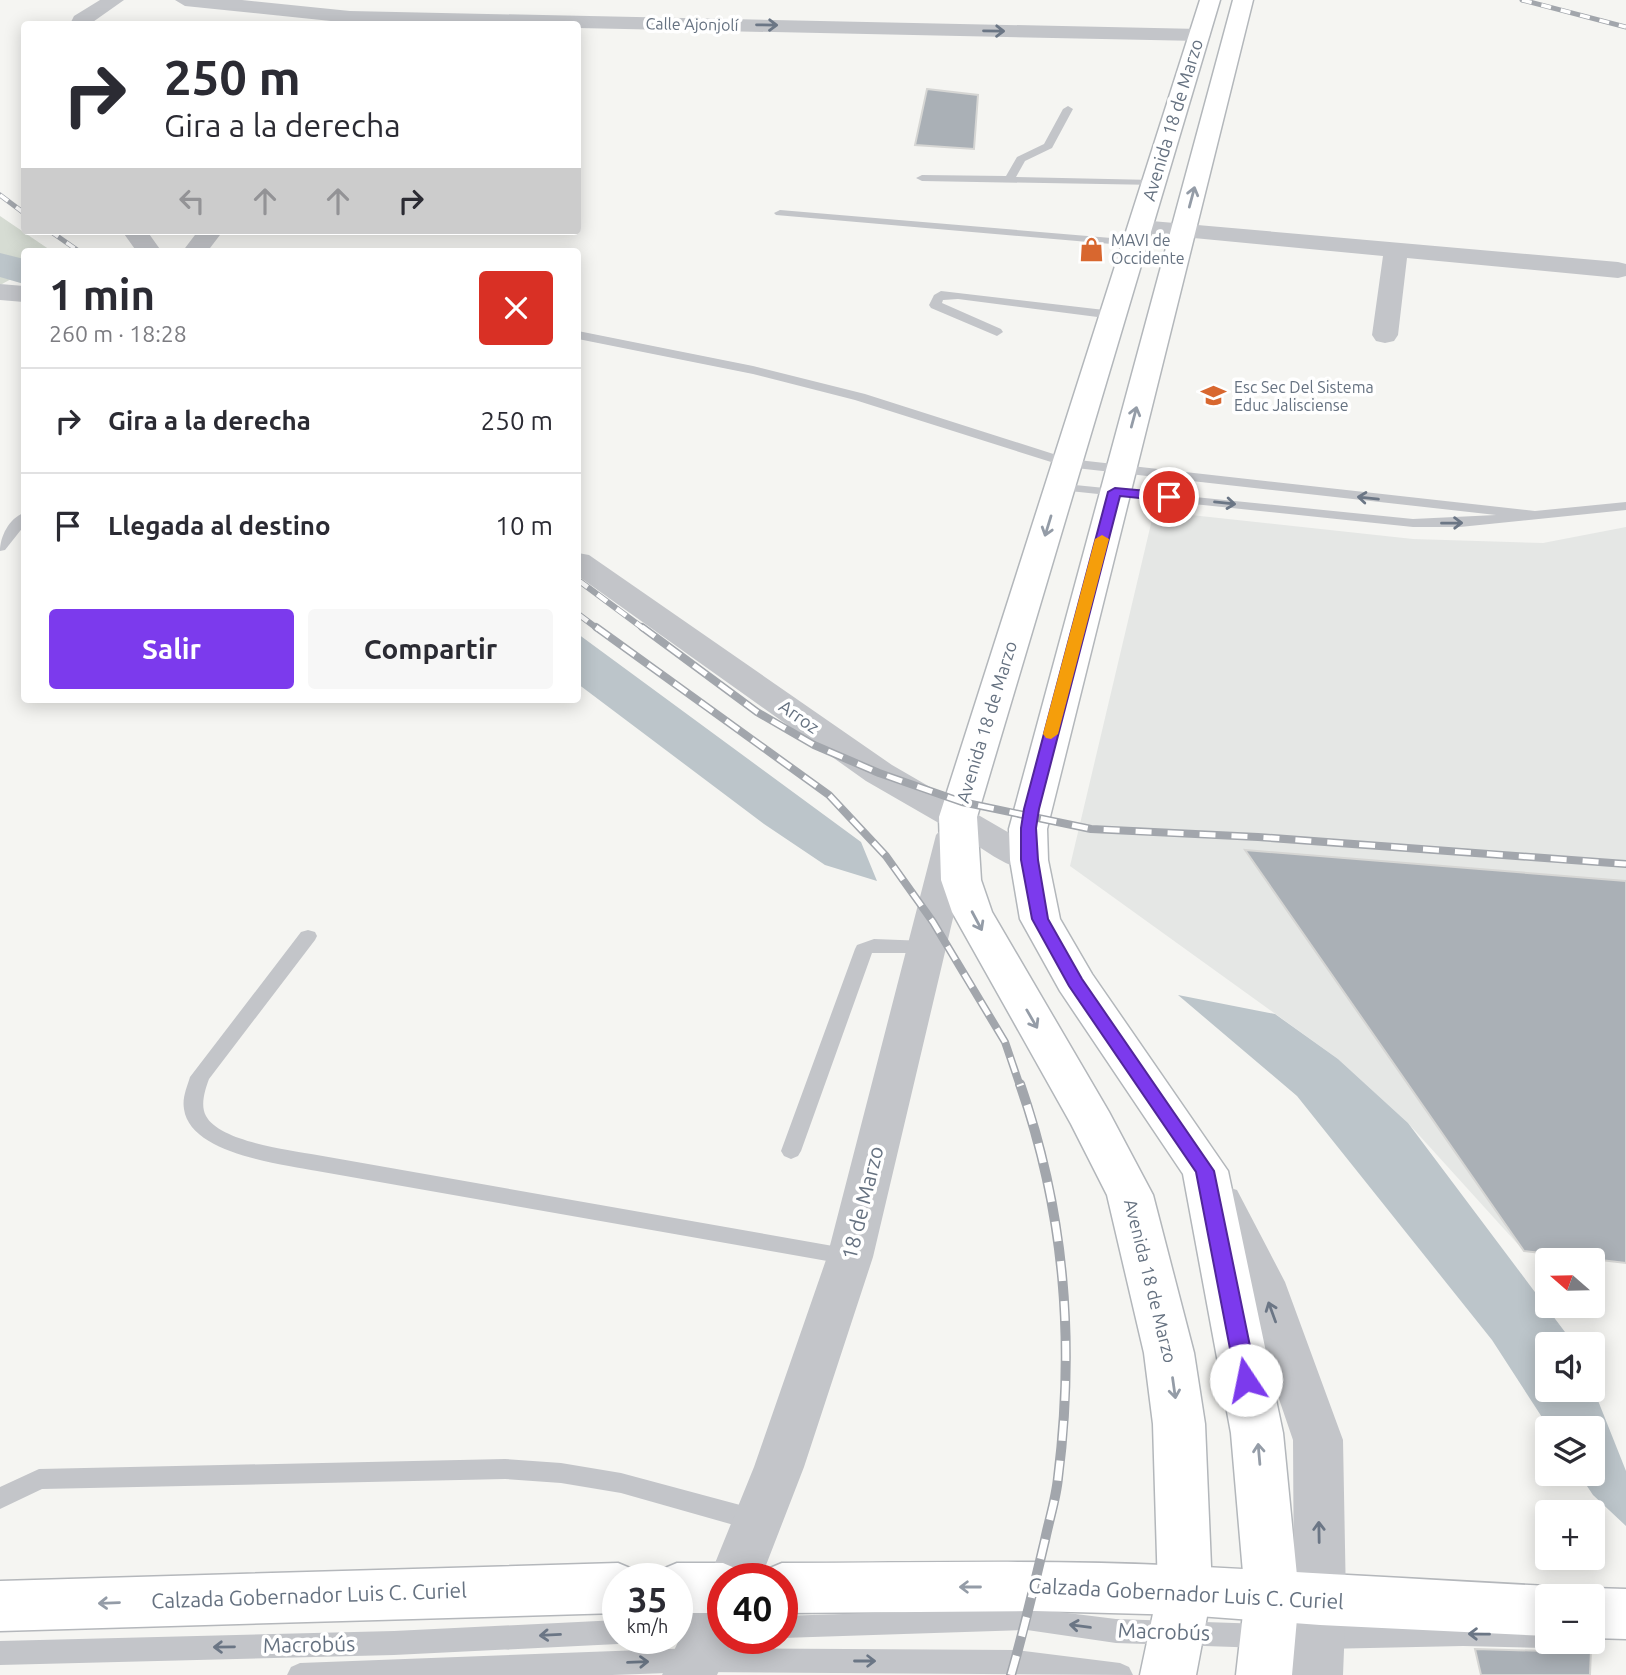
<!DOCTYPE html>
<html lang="es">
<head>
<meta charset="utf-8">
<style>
  :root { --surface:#fff; --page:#f7f7f7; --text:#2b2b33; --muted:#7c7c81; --line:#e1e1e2; --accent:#7c3aed }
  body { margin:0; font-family:Ubuntu,sans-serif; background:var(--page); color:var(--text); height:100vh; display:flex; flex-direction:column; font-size:26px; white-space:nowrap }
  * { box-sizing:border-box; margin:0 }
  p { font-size:23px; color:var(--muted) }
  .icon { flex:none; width:38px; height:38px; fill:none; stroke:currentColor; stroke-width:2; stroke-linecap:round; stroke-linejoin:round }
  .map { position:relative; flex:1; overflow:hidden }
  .sheet { position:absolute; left:21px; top:248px; width:560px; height:455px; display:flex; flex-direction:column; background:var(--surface); border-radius:7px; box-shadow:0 4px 18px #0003 }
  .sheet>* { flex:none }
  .hud { position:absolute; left:21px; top:21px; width:560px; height:214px; border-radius:7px; box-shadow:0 4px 18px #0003; background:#fff; color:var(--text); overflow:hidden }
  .needle { width:46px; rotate:290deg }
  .controls { position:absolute; left:1535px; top:1248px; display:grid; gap:14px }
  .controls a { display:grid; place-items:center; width:70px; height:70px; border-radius:7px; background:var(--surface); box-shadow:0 4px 18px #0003; font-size:35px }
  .speed { position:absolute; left:602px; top:1563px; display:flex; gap:14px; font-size:35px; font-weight:700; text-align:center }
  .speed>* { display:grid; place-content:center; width:91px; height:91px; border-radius:50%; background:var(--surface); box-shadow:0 4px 18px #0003; line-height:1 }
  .speed small { font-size:18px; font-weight:400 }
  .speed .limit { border:10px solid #d22; background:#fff; color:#111 }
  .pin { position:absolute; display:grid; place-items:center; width:60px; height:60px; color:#fff; margin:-30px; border:4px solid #fff; border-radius:50%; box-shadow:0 2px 7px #0007 }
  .me { position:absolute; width:77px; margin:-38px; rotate:349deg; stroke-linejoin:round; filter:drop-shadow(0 0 5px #0008) }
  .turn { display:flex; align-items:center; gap:24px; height:147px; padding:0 28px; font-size:32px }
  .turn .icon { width:91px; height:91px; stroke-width:2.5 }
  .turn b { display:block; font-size:49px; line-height:60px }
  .lanes { display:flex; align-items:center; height:66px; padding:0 28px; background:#0003; justify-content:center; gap:35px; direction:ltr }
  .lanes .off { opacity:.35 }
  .round { display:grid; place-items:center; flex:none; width:74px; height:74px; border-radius:7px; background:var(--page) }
  .headline { display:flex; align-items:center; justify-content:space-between; height:119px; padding:0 28px }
  h1 { font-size:42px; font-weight:700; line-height:52px }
  .button { display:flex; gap:14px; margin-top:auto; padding:14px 28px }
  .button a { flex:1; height:80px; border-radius:7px; background:var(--accent); color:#fff; font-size:28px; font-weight:700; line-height:80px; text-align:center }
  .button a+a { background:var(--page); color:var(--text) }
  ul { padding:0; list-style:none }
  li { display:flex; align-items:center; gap:21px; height:105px; padding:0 28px; border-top:2px solid var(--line) }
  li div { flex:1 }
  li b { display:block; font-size:26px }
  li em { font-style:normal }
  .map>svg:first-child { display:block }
</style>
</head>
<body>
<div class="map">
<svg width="1626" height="1675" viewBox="0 0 1626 1675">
  <rect width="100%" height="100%" fill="#f5f5f2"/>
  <path fill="#e5e7e5" d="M1154,511L1413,539L1543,543L1626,527V1263L1524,1251L1408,1123L1338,1059L1070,866Z"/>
  <path fill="#d6dcd3" d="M0,216L53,252H24V272L2,284H0Z"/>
  <path fill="#bcc5ca" d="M0,253L24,259V284L0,277Z
    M578,634L861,842L877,881L825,865L764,824L578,684Z
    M1178,995L1275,1014L1338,1059L1408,1123L1574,1344H1547V1390L1593,1388L1626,1471V1526L1593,1495L1579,1474H1592V1428H1549L1492,1340L1297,1096Z"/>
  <path fill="#aab0b6" stroke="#d6d6d4" stroke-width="2" d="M927,89L978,95L974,149L915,145Z
    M1245,850L1626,881V1263L1524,1251Z
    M1552,1648L1591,1649L1590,1675H1481L1475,1649L1547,1651Z"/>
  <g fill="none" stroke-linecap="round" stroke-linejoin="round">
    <defs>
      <path id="secondary" d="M1200,0H1220L977,817L981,880L992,912L1109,1112L1153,1195L1194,1353L1205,1424L1212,1590L1196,1675H1140L1158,1590L1153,1424L1144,1353L1107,1195L1071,1124L952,912L941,880L939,817Z
        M1233,0H1253L1047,829L1048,860L1060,919L1092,974L1228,1171L1283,1433L1299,1596L1292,1675H1236L1245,1596L1231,1433L1183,1174L1060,991L1020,919L1010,860L1009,829Z"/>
      <path id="primary" d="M618,1563L637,1571L641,1578H618V1613L0,1631V1581Z
        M677,1563H723L742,1571L746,1578H723V1613H677V1578H654L658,1571Z
        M782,1563C916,1563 1052,1559 1186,1566C1306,1572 1427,1580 1547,1586L1568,1596H1547V1636L1320,1625L1185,1615L1034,1611L782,1613V1578H759L763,1571Z
        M1592,1588L1626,1589V1639L1592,1638V1596H1572Z"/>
    </defs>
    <use href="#secondary" stroke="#b3b7bb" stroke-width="3"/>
    <use href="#primary" stroke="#b4b7bb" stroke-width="3"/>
    <path fill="#c3c5c9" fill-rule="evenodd" d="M1068,106L1073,109L1052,148L1025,161L1016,177L1154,180L1158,181V185L922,181L916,178L922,175L1006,176L1017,157L1044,144L1063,109Z
      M780,210L1135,240L1141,243L1135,246L776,215L774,213Z
      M941,291L1113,311L1119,315L1113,319L958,299L943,300L942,303L1001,329L1003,332L997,336L931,308L929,305L934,295Z
      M578,331L753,366L865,394L1069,459L1535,511L1626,502V510L1460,527H1413L1060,490L1055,489V483L1413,519L1496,515L1067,467L855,400L753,374L578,339Z
      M24,513V526L5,550L0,551C0,537 9,518 24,513Z
      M308,930L315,932L317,936L315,940L209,1079C205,1090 200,1105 206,1116C220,1142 290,1150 317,1155L850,1249L858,1251L861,1257L858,1263L850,1265L317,1171C281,1164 190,1154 184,1109C182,1098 187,1087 190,1077L301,932Z
      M874,939L926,941L933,943L935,947L933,951L926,953H872L801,1151L798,1156L791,1159L784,1156L781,1151L855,949L857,945Z
      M505,1459L561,1463L621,1473L755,1509L764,1513L767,1520L764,1527L755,1531L621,1493L561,1483L505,1479L42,1489L0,1509V1487L39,1469Z
      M1027,1608L1116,1619L1264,1624L1273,1628L1277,1636L1273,1644L1264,1648L1116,1643L1027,1630L782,1638H781L782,1616Z
      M677,1618H705L714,1622L718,1630L714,1638C700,1643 682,1644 668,1638H677Z
      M618,1620V1638H628L618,1644L394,1655L0,1665V1641L394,1631Z
      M1463,1622L1547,1624V1642H1557L1547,1648L1463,1646L1323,1649L1314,1645L1310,1637L1314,1629L1323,1625Z
      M696,1648L1015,1650L1120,1663L1129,1667L1133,1675L696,1672L612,1675H287L291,1667L300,1663Z"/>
    <path fill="#c3c5c9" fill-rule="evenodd" d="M100,0H124L90,24H70L74,16Z
      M175,0H242L350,11L1200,29L1207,31L1210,35L1207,39L1200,41L578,28V24L350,23L185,6Z
      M1140,220L1618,262L1626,264V276L1618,278L1407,258L1398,335L1394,341L1385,343L1376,341L1372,335L1383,256L1131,232L1128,227L1131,222Z
      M122,231H147L162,252H137Z
      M198,231H223L207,252H182Z
      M0,284L24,286V302L0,300Z
      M578,553L589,555L892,765L1042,852L1048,860L1042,868C1016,875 993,855 971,842L873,1257L804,1467L761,1578H723V1638H734L717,1675H662L704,1589L713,1586L709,1578L754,1467L827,1257L936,835L944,826L866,781L578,576Z
      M1221,1185L1237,1190L1285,1282L1343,1440L1346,1600L1343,1675H1289L1294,1600L1293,1440L1239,1282L1199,1202L1205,1190Z"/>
    <use href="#secondary" fill="#fff" fill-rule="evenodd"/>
    <use href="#primary" fill="#fff" fill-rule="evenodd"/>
    <defs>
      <path id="rail-far3" d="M1522,0L1626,27
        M0,195L24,213
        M50,231L80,252"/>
      <path id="rail-far2" d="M578,580L644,629
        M578,614L598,629"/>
      <path id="rail-far1" d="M596,627L829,795L886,856L933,922L1005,1042L1020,1086
        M642,627L757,712L814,745L879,773L962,802L1091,829L1258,837L1626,864"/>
      <path id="rail" d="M1011,1675C1024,1630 1034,1586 1045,1540C1049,1520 1056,1499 1058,1478C1075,1342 1065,1213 1020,1084"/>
    </defs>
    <use href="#rail-far3" stroke="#a2a6ac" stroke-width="5"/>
    <use href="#rail-far2" stroke="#a2a6ac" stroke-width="6"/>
    <use href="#rail-far1" stroke="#a2a6ac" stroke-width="8"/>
    <use href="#rail" stroke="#a2a6ac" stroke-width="10"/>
    <use href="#rail-far3" stroke="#fff" stroke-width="3.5" stroke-dasharray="10" stroke-linecap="butt"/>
    <use href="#rail-far2" stroke="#fff" stroke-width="4.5" stroke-dasharray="12" stroke-linecap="butt"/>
    <use href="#rail-far1" stroke="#fff" stroke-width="5" stroke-dasharray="16" stroke-linecap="butt"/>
    <use href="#rail" stroke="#fff" stroke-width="7" stroke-dasharray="20" stroke-linecap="butt"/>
  </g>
  <defs><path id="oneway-shaft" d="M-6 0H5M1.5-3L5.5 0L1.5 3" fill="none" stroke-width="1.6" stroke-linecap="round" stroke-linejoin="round" transform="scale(1.75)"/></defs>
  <g stroke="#6b7685">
    <use href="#oneway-shaft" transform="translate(767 25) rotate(1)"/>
    <use href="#oneway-shaft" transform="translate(994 31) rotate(1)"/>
    <use href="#oneway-shaft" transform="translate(1368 498) rotate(-174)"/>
    <use href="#oneway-shaft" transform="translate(1225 503) rotate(6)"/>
    <use href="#oneway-shaft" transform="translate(1452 523) rotate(-1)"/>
    <use href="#oneway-shaft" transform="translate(1272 1312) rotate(-110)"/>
    <use href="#oneway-shaft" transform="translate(1319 1532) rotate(-91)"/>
    <use href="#oneway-shaft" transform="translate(1080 1626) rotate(-172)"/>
    <use href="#oneway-shaft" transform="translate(1479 1634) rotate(-179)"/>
    <use href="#oneway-shaft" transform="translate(550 1635) rotate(177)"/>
    <use href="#oneway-shaft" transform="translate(224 1647) rotate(179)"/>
    <use href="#oneway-shaft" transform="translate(865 1661)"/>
    <use href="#oneway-shaft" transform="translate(638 1662) rotate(-2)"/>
  </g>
  <g stroke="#949ca7">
    <use href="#oneway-shaft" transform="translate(1192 197) rotate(-75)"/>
    <use href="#oneway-shaft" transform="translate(1134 417) rotate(-75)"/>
    <use href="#oneway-shaft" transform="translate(1048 526) rotate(107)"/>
    <use href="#oneway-shaft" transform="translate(977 921) rotate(62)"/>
    <use href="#oneway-shaft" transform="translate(1032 1019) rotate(60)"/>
    <use href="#oneway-shaft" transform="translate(1174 1388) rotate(82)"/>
    <use href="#oneway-shaft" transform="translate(1259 1454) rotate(-95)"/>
    <use href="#oneway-shaft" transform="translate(970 1587) rotate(180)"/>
    <use href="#oneway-shaft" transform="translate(109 1603) rotate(178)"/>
  </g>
  <path fill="#7c3aed" stroke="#51269a" stroke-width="2" d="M1115,488L1169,493L1175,497L1169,501L1120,496L1039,809L1036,828L1038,860L1048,919L1082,979L1214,1171L1257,1380L1254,1386L1246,1389L1239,1386L1236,1380L1196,1172L1069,986L1032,919L1021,860V828L1024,809L1108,492Z"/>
  <path fill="#f59e0b" d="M1102,535L1109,539L1058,734L1051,739L1046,738L1043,734L1095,539Z"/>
  <defs>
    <symbol id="shop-bare" viewBox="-9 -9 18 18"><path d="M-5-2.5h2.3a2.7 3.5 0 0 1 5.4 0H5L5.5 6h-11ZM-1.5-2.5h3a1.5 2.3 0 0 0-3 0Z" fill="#d8672f" stroke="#fff" stroke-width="2.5" paint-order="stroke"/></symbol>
    <symbol id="school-bare" viewBox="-9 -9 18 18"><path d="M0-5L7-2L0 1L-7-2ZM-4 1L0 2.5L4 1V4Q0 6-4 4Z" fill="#d8672f" stroke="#fff" stroke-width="2.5" paint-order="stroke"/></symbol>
  </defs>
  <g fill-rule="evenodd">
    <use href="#shop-bare" x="1074" y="232" width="35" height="35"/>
    <use href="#school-bare" x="1196" y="378" width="35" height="35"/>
  </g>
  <g text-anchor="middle" stroke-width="7" stroke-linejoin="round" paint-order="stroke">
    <g font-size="16" fill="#667281" stroke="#fff">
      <text transform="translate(692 24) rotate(1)" y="6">Calle Ajonjolí</text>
    </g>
    <g font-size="16" fill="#667281" stroke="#fff" text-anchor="start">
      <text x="1111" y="246">MAVI de<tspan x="1111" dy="18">Occidente</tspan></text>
      <text x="1234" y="393">Esc Sec Del Sistema<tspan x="1234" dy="18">Educ Jalisciense</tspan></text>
    </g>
    <g font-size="18" fill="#667281" stroke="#fff">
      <text transform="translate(1173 120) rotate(-73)" y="6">Avenida 18 de Marzo</text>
      <text transform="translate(799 717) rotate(35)" y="6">Arroz</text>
      <text transform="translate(987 722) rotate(-73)" y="6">Avenida 18 de Marzo</text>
      <text transform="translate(1150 1281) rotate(76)" y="6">Avenida 18 de Marzo</text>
    </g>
    <g font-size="21" fill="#667281" stroke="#fff">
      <text transform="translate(863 1203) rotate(-76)" y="7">18 de Marzo</text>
      <text transform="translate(1186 1594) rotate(3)" y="7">Calzada Gobernador Luis C. Curiel</text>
      <text transform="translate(309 1596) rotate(-2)" y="7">Calzada Gobernador Luis C. Curiel</text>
      <text transform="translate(1164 1632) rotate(2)" y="7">Macrobús</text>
      <text transform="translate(309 1645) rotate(-1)" y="7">Macrobús</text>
    </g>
  </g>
</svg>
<div class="controls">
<a><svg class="needle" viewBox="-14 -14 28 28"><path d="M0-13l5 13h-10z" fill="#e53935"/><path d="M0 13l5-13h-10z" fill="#7c7c81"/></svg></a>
<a><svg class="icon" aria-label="sound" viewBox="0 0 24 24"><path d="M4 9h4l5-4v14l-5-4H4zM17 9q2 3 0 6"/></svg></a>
<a><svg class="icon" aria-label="layers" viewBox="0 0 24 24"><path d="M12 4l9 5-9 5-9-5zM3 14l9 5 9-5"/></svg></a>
<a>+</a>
<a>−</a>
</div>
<div class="speed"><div>35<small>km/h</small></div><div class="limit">40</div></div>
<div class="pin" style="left:1169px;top:497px;background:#d93025"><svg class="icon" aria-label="arrive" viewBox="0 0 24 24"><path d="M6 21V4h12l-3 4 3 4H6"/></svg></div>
<svg class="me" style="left:1246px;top:1380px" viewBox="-20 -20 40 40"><circle r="19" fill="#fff"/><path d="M0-13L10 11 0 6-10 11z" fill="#7c3aed"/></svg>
<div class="hud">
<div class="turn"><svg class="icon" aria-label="right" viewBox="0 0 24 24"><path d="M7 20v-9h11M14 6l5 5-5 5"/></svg><div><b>250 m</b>Gira a la derecha</div></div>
<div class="lanes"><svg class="icon off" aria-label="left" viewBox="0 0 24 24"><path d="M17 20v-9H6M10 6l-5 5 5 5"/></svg><svg class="icon off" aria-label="ahead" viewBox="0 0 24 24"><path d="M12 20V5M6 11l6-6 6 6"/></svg><svg class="icon off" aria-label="ahead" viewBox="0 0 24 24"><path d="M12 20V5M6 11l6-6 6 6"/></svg><svg class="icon" aria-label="right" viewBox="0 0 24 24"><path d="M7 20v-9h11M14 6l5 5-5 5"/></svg></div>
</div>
<section class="sheet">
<div class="headline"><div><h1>1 min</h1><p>260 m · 18:28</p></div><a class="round" style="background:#d93025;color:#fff"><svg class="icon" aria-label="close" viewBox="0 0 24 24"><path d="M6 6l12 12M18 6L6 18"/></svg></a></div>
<ul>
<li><svg class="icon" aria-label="right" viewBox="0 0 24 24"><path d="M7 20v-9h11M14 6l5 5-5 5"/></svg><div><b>Gira a la derecha</b></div><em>250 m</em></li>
<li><svg class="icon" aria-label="arrive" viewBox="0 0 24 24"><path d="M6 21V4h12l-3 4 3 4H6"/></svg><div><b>Llegada al destino</b></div><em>10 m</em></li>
</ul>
<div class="button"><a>Salir</a><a>Compartir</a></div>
</section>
</div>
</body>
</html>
